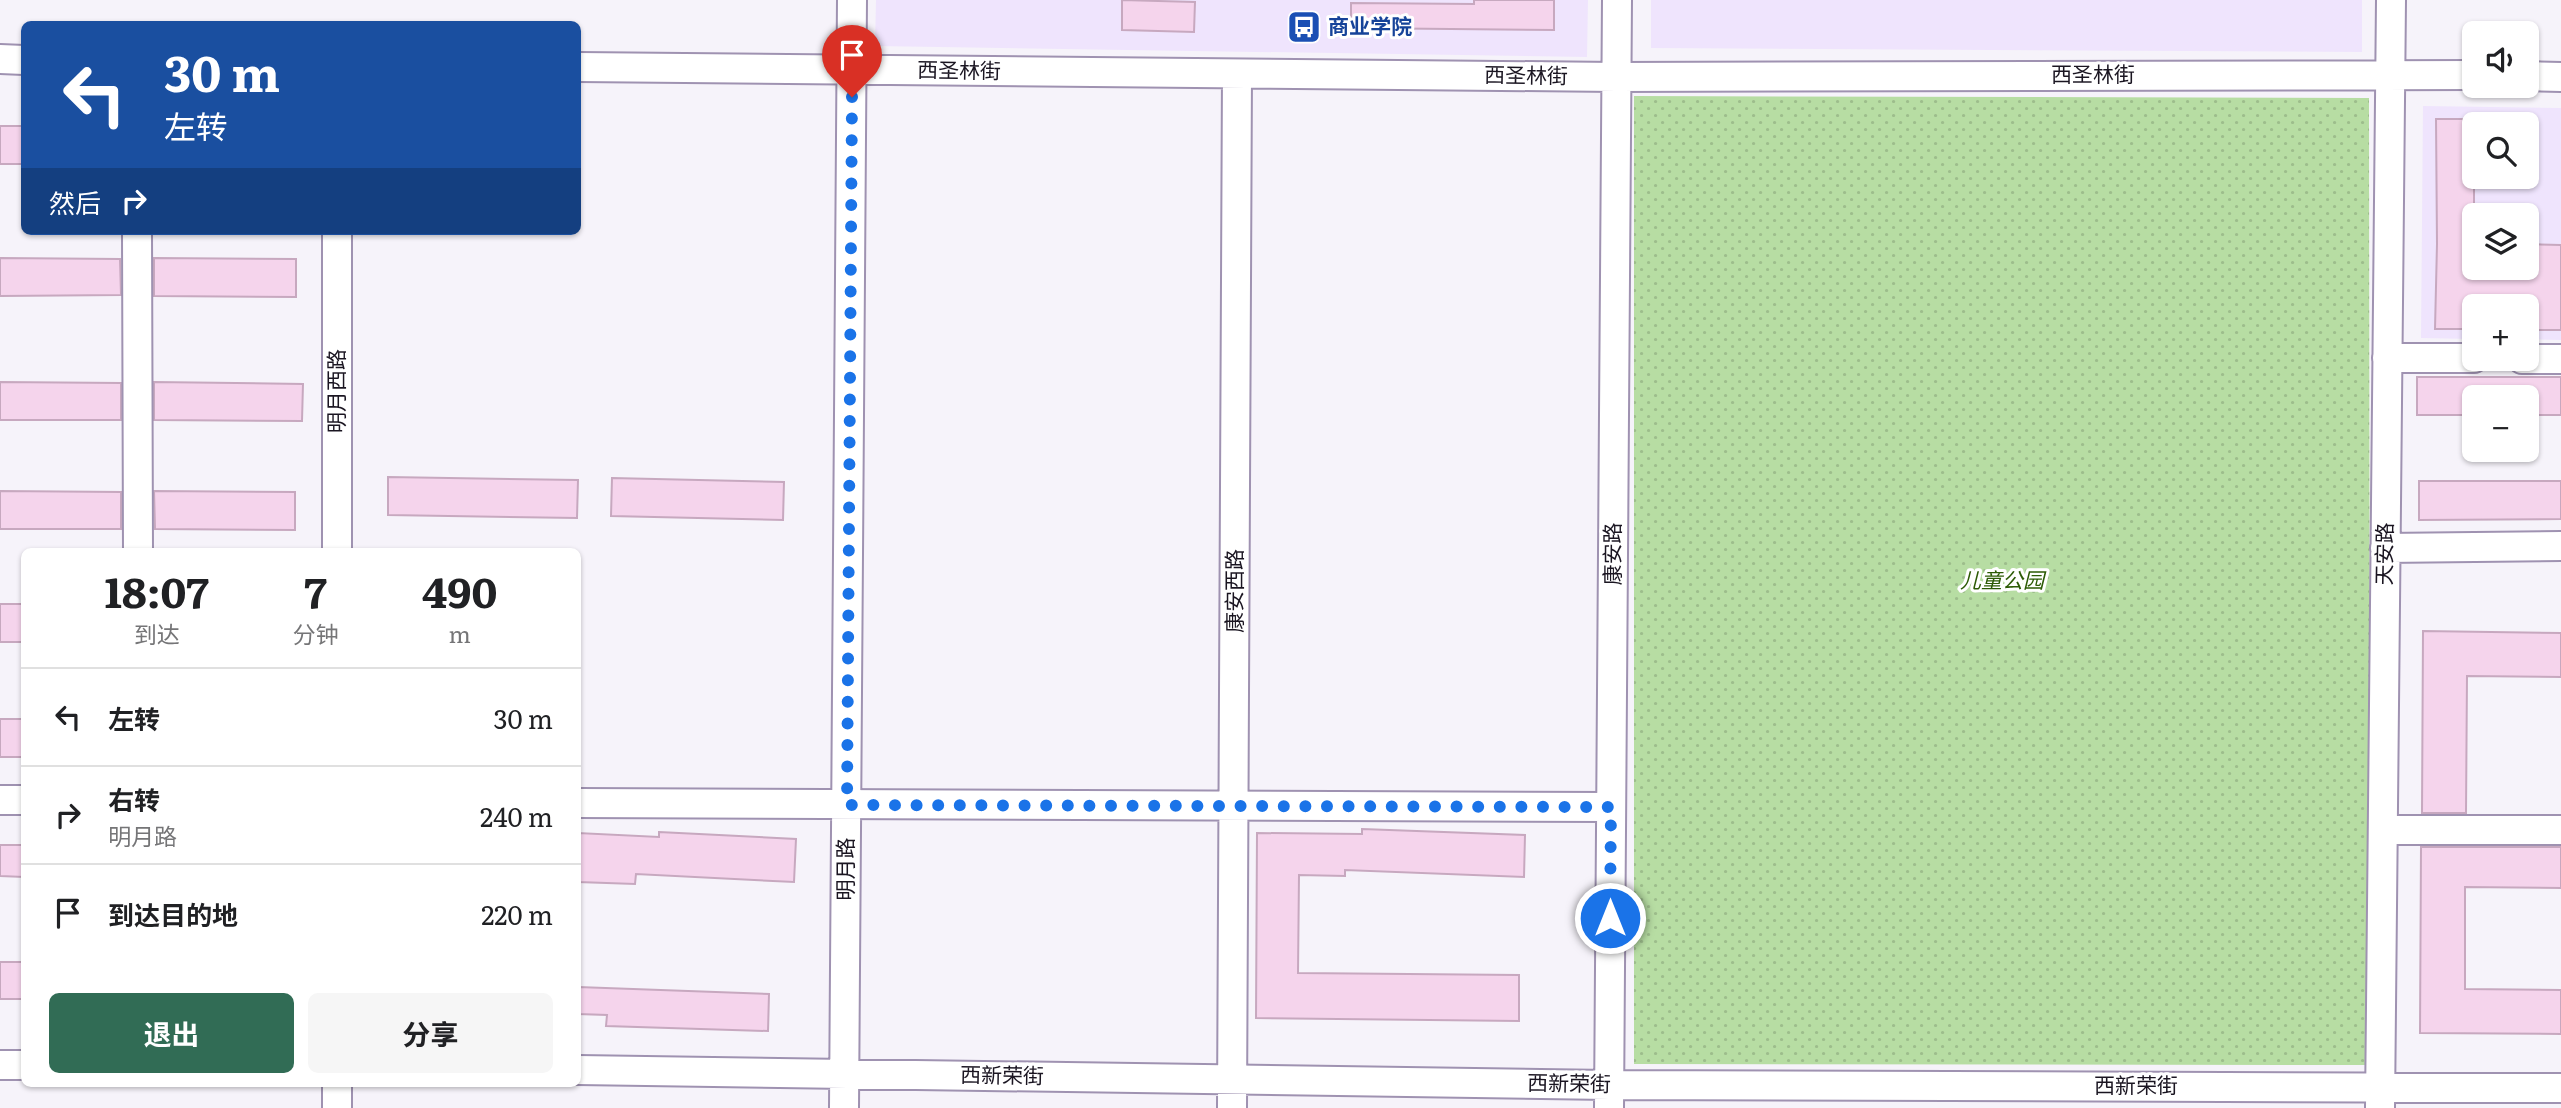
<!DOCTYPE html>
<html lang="zh">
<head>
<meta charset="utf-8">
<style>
  :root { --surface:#fff; --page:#f6f6f6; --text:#202124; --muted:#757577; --line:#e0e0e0; --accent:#316c55 }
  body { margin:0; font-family:Literata,"Noto Sans SC",serif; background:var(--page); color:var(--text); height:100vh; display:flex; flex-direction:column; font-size:26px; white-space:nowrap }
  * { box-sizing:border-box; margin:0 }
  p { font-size:23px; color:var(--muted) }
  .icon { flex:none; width:38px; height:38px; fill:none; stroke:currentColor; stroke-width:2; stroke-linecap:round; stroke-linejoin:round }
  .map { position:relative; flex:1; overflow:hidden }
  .drawer { position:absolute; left:21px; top:548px; width:560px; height:539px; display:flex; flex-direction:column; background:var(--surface); border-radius:10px; box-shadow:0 2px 5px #0004 }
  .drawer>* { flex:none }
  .top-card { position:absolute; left:21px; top:21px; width:560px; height:214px; border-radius:10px; box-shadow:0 2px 5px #0004; background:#1a4fa0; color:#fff; overflow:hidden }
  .tools { position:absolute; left:2462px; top:21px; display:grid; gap:14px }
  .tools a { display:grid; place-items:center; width:77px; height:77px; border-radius:10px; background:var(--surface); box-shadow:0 2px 5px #0004; font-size:35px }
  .pin { position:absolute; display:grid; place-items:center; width:60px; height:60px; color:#fff; margin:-72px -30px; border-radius:50% 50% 50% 0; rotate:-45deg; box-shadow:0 0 7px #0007 }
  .pin .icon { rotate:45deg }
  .me { position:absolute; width:77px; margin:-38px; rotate:0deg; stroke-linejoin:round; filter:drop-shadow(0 0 5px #0008) }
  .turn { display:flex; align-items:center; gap:24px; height:147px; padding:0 28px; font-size:32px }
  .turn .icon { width:91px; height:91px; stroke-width:2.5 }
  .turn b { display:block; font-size:49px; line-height:60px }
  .then { display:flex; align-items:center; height:66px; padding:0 28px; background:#0003; gap:14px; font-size:26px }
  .eta { display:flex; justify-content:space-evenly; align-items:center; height:119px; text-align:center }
  .eta b { font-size:42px; font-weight:700; line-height:49px }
  .cta { display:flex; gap:14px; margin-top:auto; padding:14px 28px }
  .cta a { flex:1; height:80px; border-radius:10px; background:var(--accent); color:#fff; font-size:28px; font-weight:700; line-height:80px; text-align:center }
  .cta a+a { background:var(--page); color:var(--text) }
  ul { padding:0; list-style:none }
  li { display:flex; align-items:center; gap:21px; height:98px; padding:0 28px; border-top:2px solid var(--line) }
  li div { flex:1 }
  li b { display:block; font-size:26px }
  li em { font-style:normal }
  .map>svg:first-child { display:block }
</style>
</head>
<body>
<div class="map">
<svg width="2561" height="1108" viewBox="0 0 2561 1108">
  <defs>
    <pattern id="park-dots" width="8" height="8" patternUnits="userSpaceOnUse" patternTransform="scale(1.75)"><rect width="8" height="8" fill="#b7dda3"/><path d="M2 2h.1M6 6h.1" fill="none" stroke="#9dbd8c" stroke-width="1.8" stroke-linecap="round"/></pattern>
  </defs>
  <rect width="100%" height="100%" fill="#f6f3fa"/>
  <path fill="#efe4fd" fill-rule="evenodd" d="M876,0H1588L1587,57L875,46Z
    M1651,0H2362V52L1651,48Z
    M2423,106L2561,108V340L2527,339V306H2474V339L2421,338ZM2474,124H2527V177H2474ZM2474,215H2527V268H2474Z"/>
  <path fill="url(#park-dots)" d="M1634,96L2369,98L2370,1065L1634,1064Z"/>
  <path fill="#f5d4ec" stroke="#c7a8bf" stroke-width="2" d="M1122,0L1195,2L1194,32L1122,30Z
    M1474,0H1554V30L1351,28V3L1474,4Z
    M2436,119H2474V268H2527V244L2561,245V330H2527V306H2474V329H2435L2437,244Z
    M0,126H24V164H0Z
    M0,258L120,259L121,295L0,296Z
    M154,258L296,259V297L154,296Z
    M2417,377H2561V415H2527V397H2474V415H2417Z
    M0,382L121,383V420H0Z
    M154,382L303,384L302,421L154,420Z
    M388,477L578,480L577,518L388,515Z
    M612,478L784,482L783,520L611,516Z
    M2419,481H2561V519L2419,520Z
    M0,491L121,492V529H0Z
    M154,491L295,492V530L155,529Z
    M0,604H24V642H0Z
    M2423,631L2561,633V677L2467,676L2466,813H2422Z
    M0,719H24V757H0Z
    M1362,829L1525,835L1524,877L1345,870V876L1299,875L1298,973L1519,975V1021L1256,1018L1257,833L1362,834Z
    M659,832L796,839L794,882L636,874L635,884L578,882V833L659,837Z
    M0,845H24V877L0,876Z
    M2421,847H2561V888L2465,887V989L2561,990V1034L2420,1033Z
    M0,962H24V999H0Z
    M578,987L769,994L768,1031L606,1026L607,1015L578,1014Z"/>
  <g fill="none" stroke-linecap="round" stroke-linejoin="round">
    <defs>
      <path id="minor" d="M0,59L24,60
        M578,67L1616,77L2474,75
        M2527,76L2561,77
        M137,231L138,551
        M337,231V551
        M2387,358H2474
        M2522,359H2561
        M2385,548L2561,546
        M0,800H24
        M578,803L1611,807
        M2383,830H2561
        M0,1065H24
        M578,1070L1609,1085L2561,1088
        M337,1083V1108
        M844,1108L852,0
        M1232,1108L1237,74
        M1609,1108L1617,0
        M2380,1108L2391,0"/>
    </defs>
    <use href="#minor" stroke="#9f92b1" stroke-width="32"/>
    <use href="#minor" stroke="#fff" stroke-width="28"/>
  </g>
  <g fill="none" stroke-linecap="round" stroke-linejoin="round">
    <path stroke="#1a73e8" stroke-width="12" stroke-dasharray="0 21.6" d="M852,97L847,805L1611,807L1610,918"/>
  </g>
  <defs>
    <symbol id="bus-square" viewBox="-11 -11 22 22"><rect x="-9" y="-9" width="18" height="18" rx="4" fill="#1a4fb4" stroke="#fff"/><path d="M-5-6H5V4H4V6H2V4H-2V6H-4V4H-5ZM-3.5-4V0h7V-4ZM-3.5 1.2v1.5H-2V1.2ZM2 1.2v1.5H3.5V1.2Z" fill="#fff"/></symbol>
  </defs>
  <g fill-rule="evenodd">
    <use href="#bus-square" x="1285" y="8" width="38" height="38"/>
  </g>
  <g text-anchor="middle" stroke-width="6" stroke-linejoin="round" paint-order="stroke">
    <g font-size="21" font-weight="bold" fill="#164399" stroke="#fff" text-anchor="start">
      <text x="1328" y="34">商业学院</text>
    </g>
    <g font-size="21" fill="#1a1521" stroke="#fff">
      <text transform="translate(959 71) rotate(1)" y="7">西圣林街</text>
      <text x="2093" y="82">西圣林街</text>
      <text transform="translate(1526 76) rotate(1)" y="7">西圣林街</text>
      <text transform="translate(337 391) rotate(-90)" y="7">明月西路</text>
      <text transform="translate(1613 554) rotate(-90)" y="7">康安路</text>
      <text transform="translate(2385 554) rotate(-89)" y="7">天安路</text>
      <text transform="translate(1235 591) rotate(-90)" y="7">康安西路</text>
      <text transform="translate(846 869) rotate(-90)" y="7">明月路</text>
      <text transform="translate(1002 1076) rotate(1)" y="7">西新荣街</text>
      <text transform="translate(1569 1084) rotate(1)" y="7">西新荣街</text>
      <text x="2136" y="1093">西新荣街</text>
    </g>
    <g font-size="21" font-style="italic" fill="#2c5b05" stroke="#fff">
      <text x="2002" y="588">儿童公园</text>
    </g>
  </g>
</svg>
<div class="tools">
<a><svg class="icon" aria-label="sound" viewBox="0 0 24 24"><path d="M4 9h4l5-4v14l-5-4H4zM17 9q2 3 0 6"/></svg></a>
<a><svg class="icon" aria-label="search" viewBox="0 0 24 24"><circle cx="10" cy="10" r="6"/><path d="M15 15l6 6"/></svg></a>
<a><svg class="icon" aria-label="layers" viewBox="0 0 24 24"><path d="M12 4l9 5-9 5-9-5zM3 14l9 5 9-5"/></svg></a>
<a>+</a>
<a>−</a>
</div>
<div class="pin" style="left:852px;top:97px;background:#d93025"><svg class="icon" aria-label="arrive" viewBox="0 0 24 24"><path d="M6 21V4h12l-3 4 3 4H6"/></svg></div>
<svg class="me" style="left:1610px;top:918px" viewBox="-20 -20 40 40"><circle r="17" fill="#1a73e8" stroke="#fff" stroke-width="3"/><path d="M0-11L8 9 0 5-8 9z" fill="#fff"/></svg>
<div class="top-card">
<div class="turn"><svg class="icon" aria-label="left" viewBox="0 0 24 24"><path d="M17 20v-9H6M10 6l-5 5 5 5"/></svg><div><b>30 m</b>左转</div></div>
<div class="then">然后<svg class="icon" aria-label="right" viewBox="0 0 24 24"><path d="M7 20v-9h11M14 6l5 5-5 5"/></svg></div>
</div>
<section class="drawer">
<div class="eta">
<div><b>18:07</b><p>到达</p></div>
<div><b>7</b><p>分钟</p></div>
<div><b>490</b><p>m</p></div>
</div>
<ul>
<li><svg class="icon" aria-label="left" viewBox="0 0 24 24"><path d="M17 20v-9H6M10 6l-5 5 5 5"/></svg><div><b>左转</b></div><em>30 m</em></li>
<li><svg class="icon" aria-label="right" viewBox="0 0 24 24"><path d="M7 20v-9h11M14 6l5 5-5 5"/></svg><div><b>右转</b><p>明月路</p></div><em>240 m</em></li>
<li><svg class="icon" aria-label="arrive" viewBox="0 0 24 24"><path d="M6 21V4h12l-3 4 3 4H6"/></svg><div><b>到达目的地</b></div><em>220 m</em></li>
</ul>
<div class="cta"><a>退出</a><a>分享</a></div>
</section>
</div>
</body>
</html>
